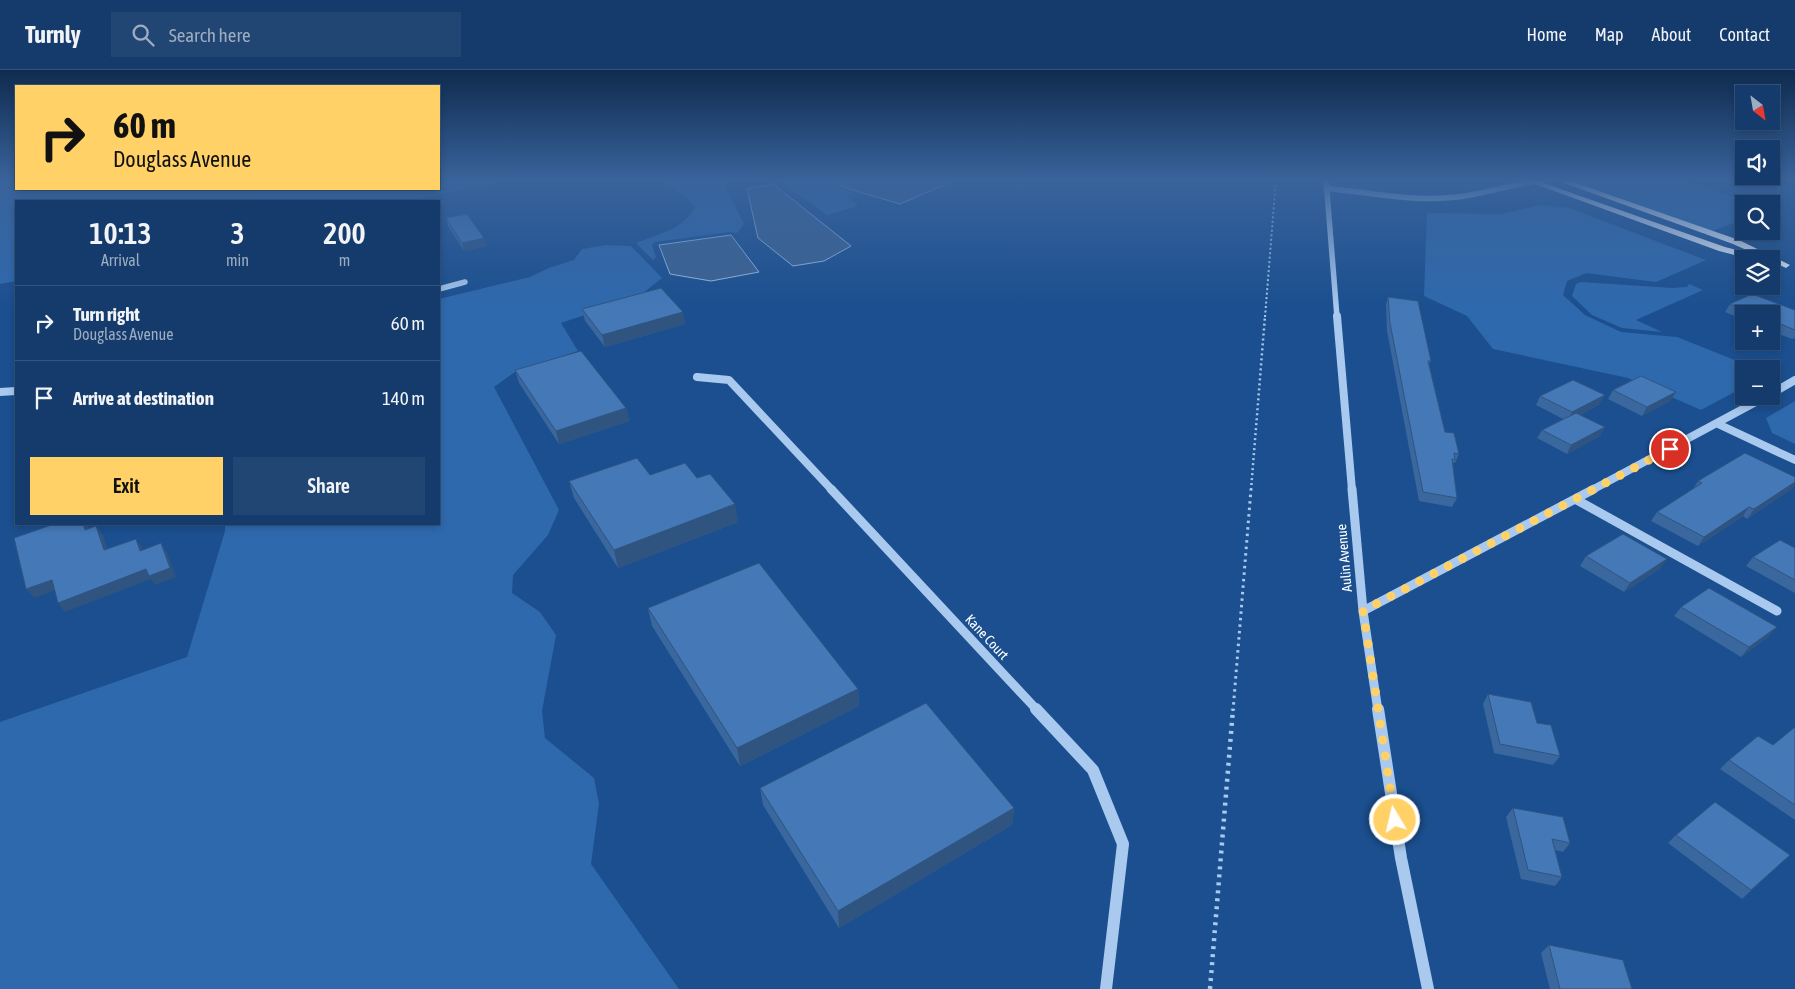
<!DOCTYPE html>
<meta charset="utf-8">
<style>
:root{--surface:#143b6b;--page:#214673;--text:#f1f3f6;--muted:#9dadc1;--line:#33557e;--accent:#ffd166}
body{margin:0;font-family:"Asap Condensed",sans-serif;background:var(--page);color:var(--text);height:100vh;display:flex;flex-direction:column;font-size:19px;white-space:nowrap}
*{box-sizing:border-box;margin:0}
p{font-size:16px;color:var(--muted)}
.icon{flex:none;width:28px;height:28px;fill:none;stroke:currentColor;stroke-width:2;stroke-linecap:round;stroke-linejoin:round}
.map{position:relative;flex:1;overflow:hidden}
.sheet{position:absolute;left:15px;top:130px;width:425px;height:325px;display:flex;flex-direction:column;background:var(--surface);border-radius:0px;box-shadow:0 2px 8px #0003,0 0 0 1px var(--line)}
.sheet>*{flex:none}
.top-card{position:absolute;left:15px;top:15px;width:425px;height:105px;border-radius:0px;box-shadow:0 2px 8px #0003,0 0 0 1px var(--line);background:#ffd166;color:#111;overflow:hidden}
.needle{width:32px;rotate:149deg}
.buttons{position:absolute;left:1735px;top:15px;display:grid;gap:10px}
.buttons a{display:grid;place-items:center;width:45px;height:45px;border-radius:0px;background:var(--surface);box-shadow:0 2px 8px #0003,0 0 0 1px var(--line);font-size:25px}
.pin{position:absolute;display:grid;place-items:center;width:42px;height:42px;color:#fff;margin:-21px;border:2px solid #fff;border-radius:50%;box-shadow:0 1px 5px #0007}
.me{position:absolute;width:55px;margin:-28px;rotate:351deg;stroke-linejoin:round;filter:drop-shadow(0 0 4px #0008)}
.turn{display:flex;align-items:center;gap:18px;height:105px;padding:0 15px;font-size:22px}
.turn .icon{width:65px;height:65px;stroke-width:2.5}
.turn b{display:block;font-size:35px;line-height:42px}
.eta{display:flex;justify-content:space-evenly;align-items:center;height:85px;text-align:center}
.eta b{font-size:30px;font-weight:600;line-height:35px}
.primary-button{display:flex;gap:10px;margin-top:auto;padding:10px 15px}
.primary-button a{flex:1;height:58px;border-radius:0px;background:var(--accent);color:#111;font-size:20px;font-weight:600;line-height:58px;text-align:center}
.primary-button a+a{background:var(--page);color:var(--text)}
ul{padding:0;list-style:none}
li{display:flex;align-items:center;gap:15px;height:75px;padding:0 15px;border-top:1px solid var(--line)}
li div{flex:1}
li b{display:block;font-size:19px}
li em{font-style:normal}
header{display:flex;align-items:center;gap:30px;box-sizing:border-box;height:70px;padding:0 25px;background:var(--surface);border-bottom:1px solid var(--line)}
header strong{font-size:24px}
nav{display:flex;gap:28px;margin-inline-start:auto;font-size:18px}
.search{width:350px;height:45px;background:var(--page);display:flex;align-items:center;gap:12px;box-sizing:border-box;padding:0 18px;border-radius:0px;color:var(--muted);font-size:19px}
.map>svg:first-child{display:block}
.green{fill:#2e69ad}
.water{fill:#3c6290;stroke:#9cc4f0}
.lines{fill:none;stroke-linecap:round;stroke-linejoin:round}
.path-far3{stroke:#a9c9ee;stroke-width:2;stroke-dasharray:2 2.5;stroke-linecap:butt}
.path-far2{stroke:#a9c9ee;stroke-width:2.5;stroke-dasharray:2 3;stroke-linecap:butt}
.path-far1{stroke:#a9c9ee;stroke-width:3;stroke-dasharray:2.5 4;stroke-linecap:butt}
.path{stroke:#a9c9ee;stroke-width:4.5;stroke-dasharray:3 5;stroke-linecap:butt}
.minor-far3{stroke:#a9c9ee;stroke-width:5.5}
.minor-far2{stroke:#a9c9ee;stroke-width:8}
.minor-far1{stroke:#a9c9ee;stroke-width:9}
.minor{stroke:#a9c9ee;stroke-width:12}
.major{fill:#f0f6ff;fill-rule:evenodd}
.wall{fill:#3a679d}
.shaded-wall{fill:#305480}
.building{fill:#4478b7;stroke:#305480}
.route{stroke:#ffd166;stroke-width:9;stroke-dasharray:0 16.2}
.labels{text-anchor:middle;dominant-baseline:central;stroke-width:5;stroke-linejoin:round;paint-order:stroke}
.street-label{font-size:14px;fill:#fff;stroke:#1b4f8f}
</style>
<header>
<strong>Turnly</strong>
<div class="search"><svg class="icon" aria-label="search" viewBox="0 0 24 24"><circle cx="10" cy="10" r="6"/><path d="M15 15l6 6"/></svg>Search here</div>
<nav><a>Home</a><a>Map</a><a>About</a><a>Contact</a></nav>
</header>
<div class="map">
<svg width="1795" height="919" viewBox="0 0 1795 919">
<rect width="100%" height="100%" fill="#1b4f8f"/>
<path class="green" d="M0,109H16V119H439V109H514L407,131H16V211L0,214Z
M656,109H727L726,118L744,154L737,163L730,162L655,172L652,175L656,187L653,190L636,173C661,163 680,161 696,137L684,125Z
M776,109H847L832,116L856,124L848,126L858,136L827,145Z
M1590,109H1678L1756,134H1744V149L1712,161L1577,114Z
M1541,135L1569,138L1706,190L1656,212L1586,203L1567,211L1563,225L1585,245L1621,262L1677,267L1757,299H1744V317L1701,340L1628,308L1493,279L1467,246L1424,226L1427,143L1500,144Z
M606,175L631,176L662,208L638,227L561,253L578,281L515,302L494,317L559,440L548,465L513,505L512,523L540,542L556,565L542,641L545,668L594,708L599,734L591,794L679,919H0V652L187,587L225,461V454H439V229L530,207L549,198L574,190L582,179Z
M1581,212L1673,218L1687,217L1689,214L1703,220L1636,250L1662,262L1622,258L1592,245L1572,226L1576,214Z
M1795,331V374L1772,363L1766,348Z"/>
<path class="water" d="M856,109H958L900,134L839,116Z
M773,114L851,176L824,191L793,196L758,168L747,119Z
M731,165L759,202L711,211L670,204L659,175Z"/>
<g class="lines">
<path class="path-far3" d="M1265,247L1276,109"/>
<path class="path-far2" d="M1251,420L1265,246"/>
<path class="path-far1" d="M1233,641L1251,419"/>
<path class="path" d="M1210,919L1233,639"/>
<path class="minor-far3" d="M1326,109L1337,247
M1326,118C1369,123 1414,132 1457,127C1489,123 1519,112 1551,109
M439,219L465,212"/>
<path class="minor-far2" d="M1337,246L1352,420
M697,307L729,310L832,420
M0,322L16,321
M1771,324L1795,310
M1718,354L1795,390
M1592,420L1767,326"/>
<path class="minor-far1" d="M831,419L1038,641
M1352,419L1363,541L1378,641
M1575,429L1777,541
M1363,541L1594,419"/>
<path class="minor" d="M1036,639L1093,700L1123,774L1106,919
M1378,639L1401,788L1428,919"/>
<path class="major" d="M1521,109H1532L1725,177L1760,186L1733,174L1553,109H1564L1739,170L1790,195L1786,198L1771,191V189H1750L1719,181Z"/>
</g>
<path class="wall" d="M446,148L484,168L486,176L464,181L448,156Z
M1388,227L1431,291L1429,294L1445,362L1459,384L1455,393L1454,392L1452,395L1457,428L1452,437L1419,431L1387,261L1386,235Z
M1730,234L1795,240V268L1792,269L1771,261V244H1744V250L1725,242Z
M582,239L685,254L605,277L585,251Z
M515,300L626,338L629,351L559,374L519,313Z
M1613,320L1676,322L1670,331L1642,346L1608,329Z
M1540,326L1600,334L1580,345L1605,357L1600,366L1567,384L1537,368L1542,360L1563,349L1536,335Z
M650,405L697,408L738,452L618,498L574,428L569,411Z
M1698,411L1793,418L1747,449L1743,446L1698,476L1651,451L1657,442L1693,419Z
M1795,478V523L1746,496L1753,487Z
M1586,486L1661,498L1624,522L1580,496Z
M1681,537L1769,566L1741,587L1674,546Z
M648,538L858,619L859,636L740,696L652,556Z
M1488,624L1537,653L1560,686L1553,695L1494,683L1483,634Z
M1795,657V750L1720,699L1729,690L1773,675Z
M760,718L1014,738L1012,755L839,858L763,735Z
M1513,738L1570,773L1563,782L1555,780L1562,807L1555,816L1521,809L1506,747Z
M1676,765L1790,785L1742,829L1668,773Z
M1549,875L1632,919H1550L1541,883Z"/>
<path class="shaded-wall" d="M484,168L486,176L464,181L462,173Z
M683,242L685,254L605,277L602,265Z
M1676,322L1670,331L1642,346L1647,337Z
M1605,325L1600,334L1568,351L1572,342Z
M626,338L629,351L559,374L556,361Z
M1605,357L1600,366L1567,384L1571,375Z
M1795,412V415L1793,418L1747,449L1754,439Z
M735,434L738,452L618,498L614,480Z
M1749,437L1743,446L1698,476L1704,467Z
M83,454H87L92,469L85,460Z
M96,456L103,465L111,490L104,480Z
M136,469L142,478L147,490L140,481Z
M161,473L167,483L176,507L155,515L151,509L65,542L58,533L146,499Z
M1667,489L1661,498L1624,522L1630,513Z
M52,510L59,519L34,528L26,519Z
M1777,557L1769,566L1741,587L1749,577Z
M858,619L859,636L740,696L737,678Z
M1014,738L1012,755L839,858L838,841Z"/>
<path class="building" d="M467,144L484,168L462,173L446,148Z
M661,218L683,242L602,265L582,239Z
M1752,224L1795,240V260L1771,250V244H1754L1730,234Z
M1388,227L1418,231L1431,291H1428L1445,362L1454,363L1459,384L1454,383L1455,390L1452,389L1457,428L1423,422L1390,253Z
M581,281L626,338L556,361L515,300Z
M1641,306L1676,322L1647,337L1613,320Z
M1573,310L1605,325L1572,342L1540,326Z
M1576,343L1605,357L1571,375L1542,360Z
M1745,383L1795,407V412L1754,439L1749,437L1704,467L1657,442L1702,413L1698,411Z
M637,388L650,405L685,393L697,408L710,404L735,434L614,480L569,411Z
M54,454H83L85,460L96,456L104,480L136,469L140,481L161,473L170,498L149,506L146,499L58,533L52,510L26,519L14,468Z
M1623,464L1667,489L1630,513L1586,486Z
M1780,470L1795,478V510L1753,487Z
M759,493L858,619L737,678L648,538Z
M1709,518L1777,557L1749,577L1681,537Z
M1488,624L1531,632L1537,653L1551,655L1560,686L1500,674Z
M926,633L1014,738L838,841L760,718Z
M1795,657V735L1729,690L1758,666L1773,675Z
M1715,732L1790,785L1751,820L1676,765Z
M1513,738L1563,747L1570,773L1552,769L1562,807L1528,800Z
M1549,875L1623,890L1632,919H1560Z"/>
<linearGradient id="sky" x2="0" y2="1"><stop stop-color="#0f2b4f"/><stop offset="0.46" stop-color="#39639b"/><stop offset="1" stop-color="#39639b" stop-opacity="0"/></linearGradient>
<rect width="1795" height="238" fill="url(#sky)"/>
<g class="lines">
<path class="route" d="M1395,750L1363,541L1670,379"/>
</g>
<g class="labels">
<g class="street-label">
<text transform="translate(1344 488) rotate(-95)">Aulin Avenue</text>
<text transform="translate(987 567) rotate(47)">Kane Court</text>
</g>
</g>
</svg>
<div class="buttons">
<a><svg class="needle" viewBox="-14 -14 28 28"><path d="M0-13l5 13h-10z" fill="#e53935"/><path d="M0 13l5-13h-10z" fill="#9dadc1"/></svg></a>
<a><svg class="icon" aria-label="sound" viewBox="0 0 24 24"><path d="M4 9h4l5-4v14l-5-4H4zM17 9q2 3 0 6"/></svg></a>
<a><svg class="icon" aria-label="search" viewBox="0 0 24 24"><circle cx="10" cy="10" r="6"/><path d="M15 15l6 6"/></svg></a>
<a><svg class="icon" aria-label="layers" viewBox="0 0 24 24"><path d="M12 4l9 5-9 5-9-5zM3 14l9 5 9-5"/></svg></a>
<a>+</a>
<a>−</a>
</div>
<div class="pin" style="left:1670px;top:379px;background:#d93025"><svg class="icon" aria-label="arrive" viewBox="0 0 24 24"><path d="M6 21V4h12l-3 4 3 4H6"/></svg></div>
<svg class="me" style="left:1395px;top:750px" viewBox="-20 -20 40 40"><circle r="17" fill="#ffd166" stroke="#fff" stroke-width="3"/><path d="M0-11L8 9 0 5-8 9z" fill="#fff"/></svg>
<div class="top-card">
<div class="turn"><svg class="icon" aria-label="right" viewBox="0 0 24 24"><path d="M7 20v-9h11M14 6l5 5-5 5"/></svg><div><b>60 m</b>Douglass Avenue</div></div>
</div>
<section class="sheet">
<div class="eta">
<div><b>10:13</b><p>Arrival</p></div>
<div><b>3</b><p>min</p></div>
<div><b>200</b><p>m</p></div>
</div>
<ul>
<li><svg class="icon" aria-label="right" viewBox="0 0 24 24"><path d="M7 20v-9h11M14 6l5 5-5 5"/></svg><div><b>Turn right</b><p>Douglass Avenue</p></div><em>60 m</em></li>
<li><svg class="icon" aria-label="arrive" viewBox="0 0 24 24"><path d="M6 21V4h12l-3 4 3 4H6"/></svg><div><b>Arrive at destination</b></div><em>140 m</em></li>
</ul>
<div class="primary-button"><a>Exit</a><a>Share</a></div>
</section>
</div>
